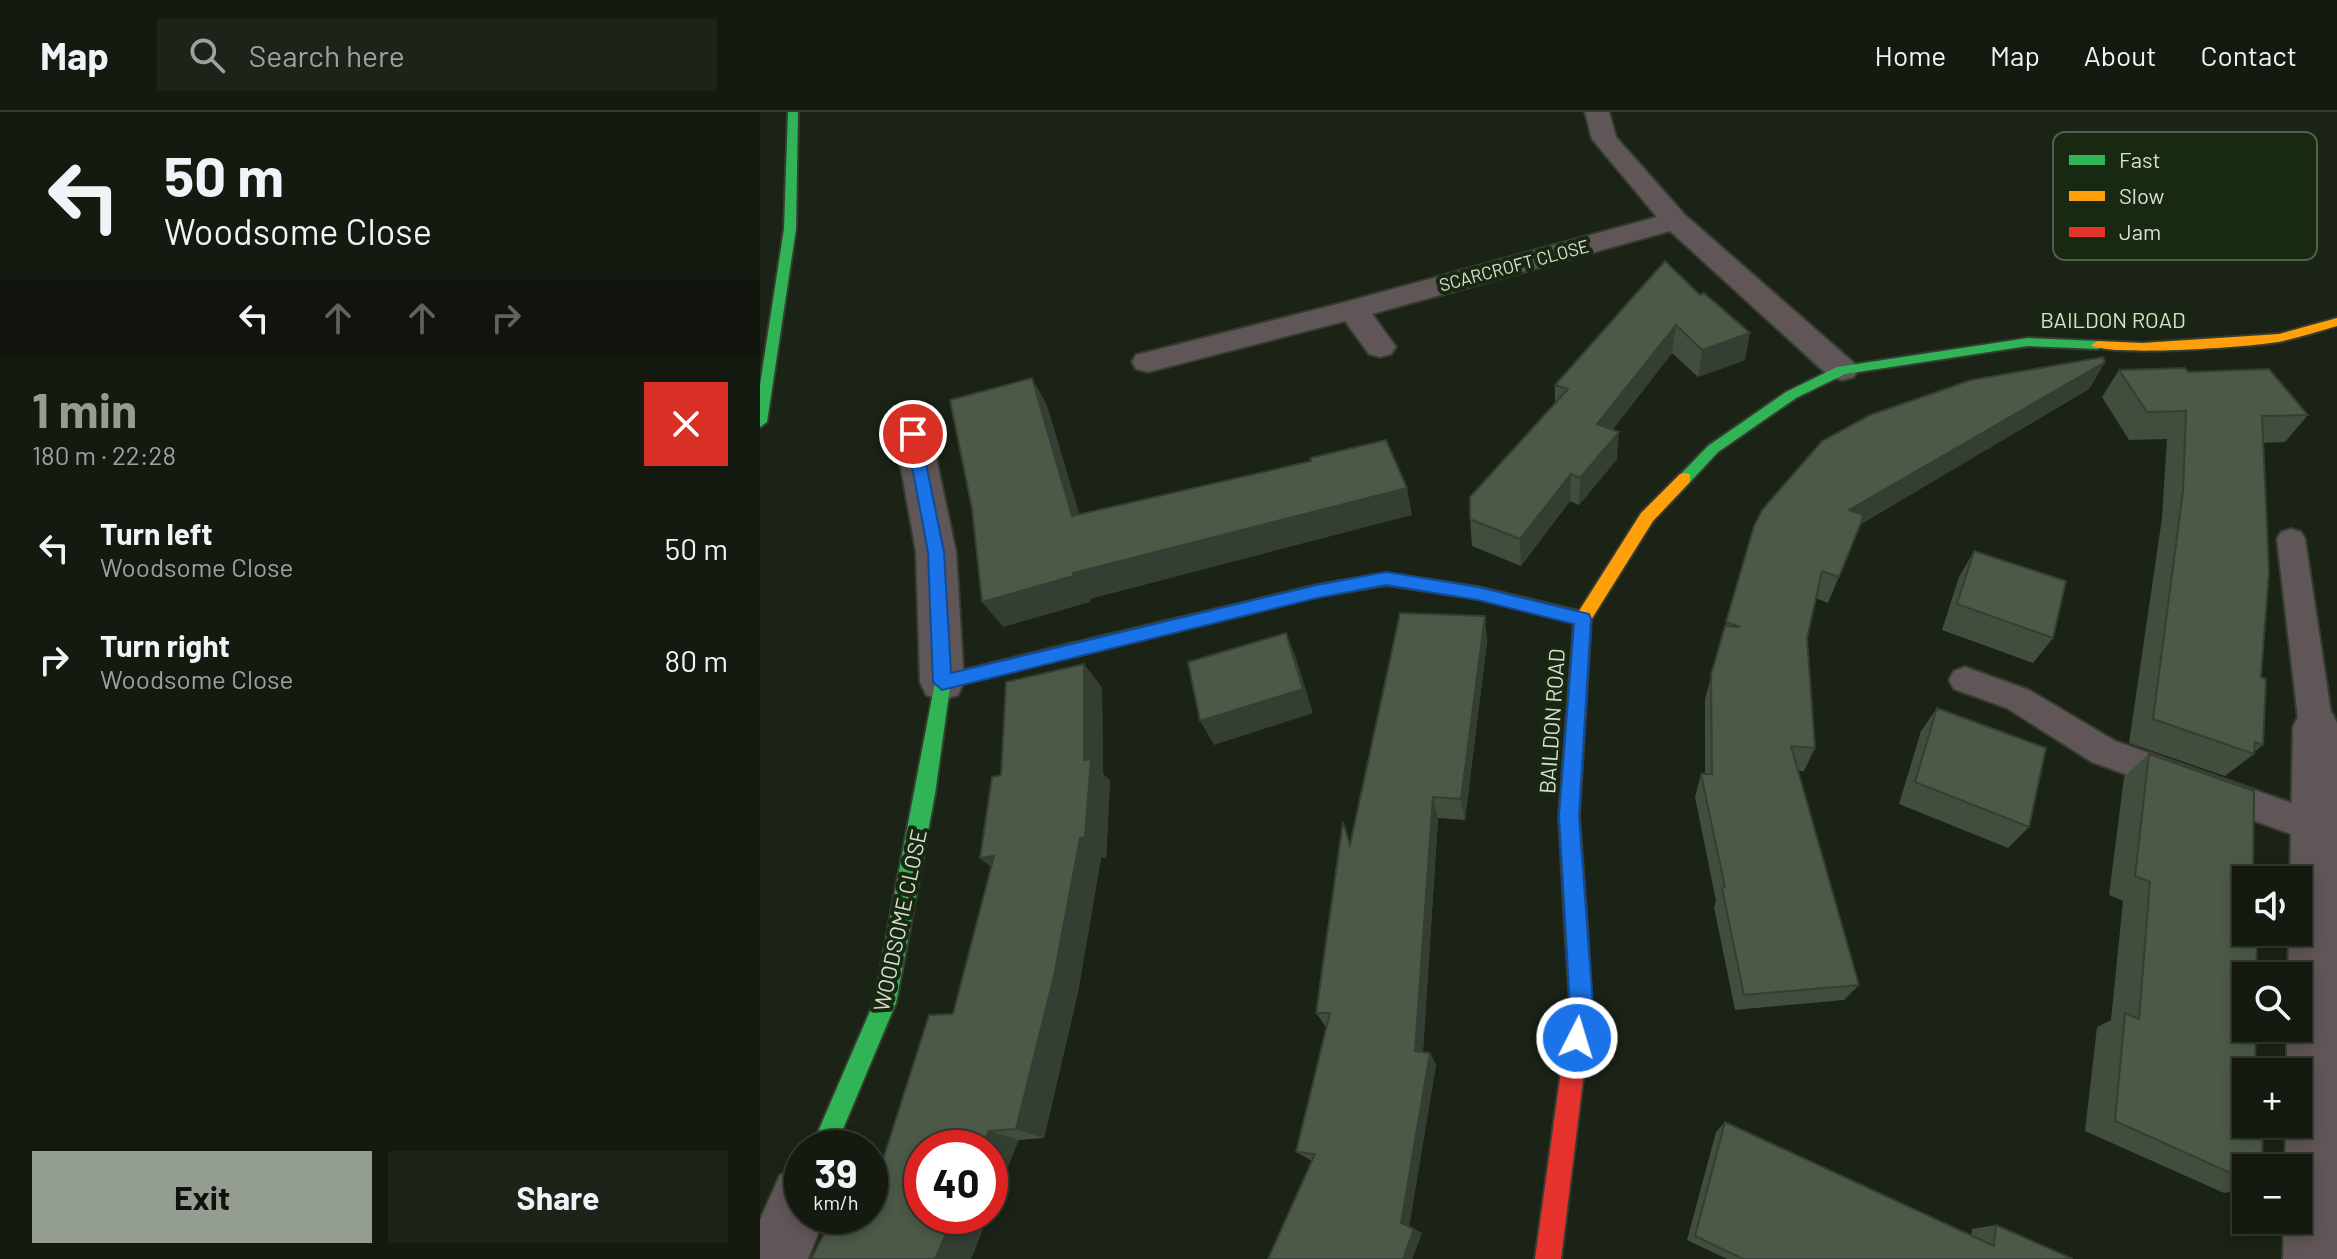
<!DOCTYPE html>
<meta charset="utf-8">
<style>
:root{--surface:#141a10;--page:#1d2319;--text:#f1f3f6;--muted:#9da19f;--line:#333830;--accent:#949e90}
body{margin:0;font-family:Barlow,sans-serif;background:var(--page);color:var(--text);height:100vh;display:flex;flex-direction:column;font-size:30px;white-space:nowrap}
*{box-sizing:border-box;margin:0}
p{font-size:26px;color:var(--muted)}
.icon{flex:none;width:44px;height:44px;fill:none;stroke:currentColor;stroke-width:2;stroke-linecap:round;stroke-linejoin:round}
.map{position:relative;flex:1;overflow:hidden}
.details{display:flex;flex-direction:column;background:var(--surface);width:760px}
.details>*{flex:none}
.guide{background:#141a10;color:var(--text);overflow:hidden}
.tools{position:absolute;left:1472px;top:754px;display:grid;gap:16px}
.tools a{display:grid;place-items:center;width:80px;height:80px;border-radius:0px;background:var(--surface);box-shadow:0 4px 12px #0003,0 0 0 2px var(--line);font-size:40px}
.speed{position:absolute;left:24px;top:1018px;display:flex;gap:16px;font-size:40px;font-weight:700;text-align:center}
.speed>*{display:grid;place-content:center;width:104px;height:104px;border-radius:50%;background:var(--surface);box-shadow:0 4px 12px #0003,0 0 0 2px var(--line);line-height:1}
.speed small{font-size:20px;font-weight:400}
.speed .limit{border:12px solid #d22;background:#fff;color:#111}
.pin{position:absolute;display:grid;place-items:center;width:68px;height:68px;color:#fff;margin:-34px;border:4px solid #fff;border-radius:50%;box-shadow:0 2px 8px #0007}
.me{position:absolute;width:88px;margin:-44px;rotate:5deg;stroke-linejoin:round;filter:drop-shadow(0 0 6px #0008)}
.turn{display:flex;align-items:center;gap:28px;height:168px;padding:0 32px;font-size:36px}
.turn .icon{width:104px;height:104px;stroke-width:2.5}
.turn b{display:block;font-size:56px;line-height:68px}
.lanes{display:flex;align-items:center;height:76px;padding:0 32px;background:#0003;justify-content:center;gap:40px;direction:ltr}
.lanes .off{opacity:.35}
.round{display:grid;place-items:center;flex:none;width:84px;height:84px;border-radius:0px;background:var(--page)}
.summary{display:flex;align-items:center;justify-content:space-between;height:136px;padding:0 32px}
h1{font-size:48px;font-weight:700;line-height:60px;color:var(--accent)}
.button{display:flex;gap:16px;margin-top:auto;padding:16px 32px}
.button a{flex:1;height:92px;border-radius:0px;background:var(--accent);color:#111;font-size:32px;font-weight:700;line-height:92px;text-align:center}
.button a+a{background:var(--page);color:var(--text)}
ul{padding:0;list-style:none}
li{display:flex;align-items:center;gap:24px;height:112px;padding:0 32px}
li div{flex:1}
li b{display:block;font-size:30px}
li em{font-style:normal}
header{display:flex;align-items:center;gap:48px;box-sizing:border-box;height:112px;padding:0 40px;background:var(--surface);border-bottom:2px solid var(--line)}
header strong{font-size:38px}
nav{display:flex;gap:44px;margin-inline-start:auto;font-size:28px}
.search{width:560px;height:72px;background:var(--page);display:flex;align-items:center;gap:20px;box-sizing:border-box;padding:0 28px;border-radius:0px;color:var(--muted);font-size:30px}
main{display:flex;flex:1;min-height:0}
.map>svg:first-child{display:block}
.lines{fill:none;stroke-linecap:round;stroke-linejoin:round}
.lane-casing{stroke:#353d31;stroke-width:4}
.street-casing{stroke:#353d31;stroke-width:4}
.fast-casing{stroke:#353d31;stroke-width:4}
.slow-casing{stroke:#353d31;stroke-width:4}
.jam-casing{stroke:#353d31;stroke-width:4}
.lane{fill:#605557;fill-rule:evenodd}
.street{fill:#605557;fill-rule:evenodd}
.fast{fill:#30b455;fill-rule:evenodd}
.slow{fill:#ff9f0a;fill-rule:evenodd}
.jam{fill:#e5322d;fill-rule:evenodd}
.wall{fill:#414d3d}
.shaded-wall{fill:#353e32}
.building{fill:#4c5947;stroke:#353e32;stroke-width:2}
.route{fill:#1a73e8;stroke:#114b97;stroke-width:2}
.labels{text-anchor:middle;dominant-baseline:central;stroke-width:8;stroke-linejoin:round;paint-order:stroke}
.far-street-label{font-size:18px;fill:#d6e1d2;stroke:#182811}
.street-label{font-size:22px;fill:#d6e1d2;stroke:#182811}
.key{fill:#182811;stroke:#51604b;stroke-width:2}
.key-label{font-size:22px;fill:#d6e1d2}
</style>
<header>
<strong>Map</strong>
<div class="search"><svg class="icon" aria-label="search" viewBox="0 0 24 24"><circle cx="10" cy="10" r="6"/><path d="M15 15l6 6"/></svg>Search here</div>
<nav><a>Home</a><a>Map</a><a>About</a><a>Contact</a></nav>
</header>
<main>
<section class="details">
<div class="guide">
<div class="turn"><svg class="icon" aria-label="left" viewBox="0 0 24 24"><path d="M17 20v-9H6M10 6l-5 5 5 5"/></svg><div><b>50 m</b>Woodsome Close</div></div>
<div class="lanes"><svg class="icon" aria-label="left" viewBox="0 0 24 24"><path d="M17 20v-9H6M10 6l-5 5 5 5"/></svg><svg class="icon off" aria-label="ahead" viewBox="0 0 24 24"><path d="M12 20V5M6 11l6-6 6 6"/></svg><svg class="icon off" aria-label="ahead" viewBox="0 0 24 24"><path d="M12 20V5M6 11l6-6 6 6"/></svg><svg class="icon off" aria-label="right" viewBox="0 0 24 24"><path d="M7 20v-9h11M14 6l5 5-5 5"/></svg></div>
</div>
<div class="summary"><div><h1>1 min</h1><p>180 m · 22:28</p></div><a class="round" style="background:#d93025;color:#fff"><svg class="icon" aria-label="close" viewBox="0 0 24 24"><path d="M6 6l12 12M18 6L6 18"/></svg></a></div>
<ul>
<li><svg class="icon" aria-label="left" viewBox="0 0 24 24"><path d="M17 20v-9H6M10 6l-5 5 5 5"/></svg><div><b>Turn left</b><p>Woodsome Close</p></div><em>50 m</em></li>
<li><svg class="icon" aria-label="right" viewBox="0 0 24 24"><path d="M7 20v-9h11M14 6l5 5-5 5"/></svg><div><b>Turn right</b><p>Woodsome Close</p></div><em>80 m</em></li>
</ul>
<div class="button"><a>Exit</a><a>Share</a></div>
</section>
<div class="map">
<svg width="1577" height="1147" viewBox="0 0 1577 1147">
<rect width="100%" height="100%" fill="#1a2316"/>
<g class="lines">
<defs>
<path id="lane" d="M1531,417L1541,420L1545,427L1573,615L1568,625L1556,629L1544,625L1539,615L1517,427L1521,420Z
M1205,555L1269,578L1355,629L1569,704L1574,715L1569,726L1556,731L1332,650L1247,596L1194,577L1189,568L1194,559Z"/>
<path id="street" d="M825,0H849L856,25L925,103L1094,251L1098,258L1094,265L1082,268L1070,265L910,119L612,202L636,235L631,242L620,245L609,242L585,209L388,260L376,257L372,250L376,243L582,191L897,105L832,27Z
M153,310L165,314L171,322L196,440L204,570L198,583L182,588L166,583L160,570L156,440L135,322L141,314Z
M1556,596L1572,601L1577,611V1147H1523L1524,1108H1538V1056H1525L1526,1012H1538V960H1527V916H1538V864H1528L1529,820H1538V768H1530L1533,615L1540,601Z
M42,1054V1104H65L48,1147H0V1108L20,1063Z"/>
<path id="fast" d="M28,0H38L36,117L7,310L0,315V273L24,117Z
M1268,226L1338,229L1345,233L1338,237L1268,234L1085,262L1036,286L958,340L930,370L925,371L917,366L948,334L1026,280L1077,255Z
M313,531L319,533L322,538L319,543L190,575L175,682L136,891L75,1036H51L114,890L176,565Z"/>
<path id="slow" d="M1577,206V214C1559,219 1541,225 1523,229C1497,235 1347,245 1331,233L1338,229L1382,231L1519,222Z
M925,361L930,362V370L893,409L831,508L819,704L826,798L822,805L815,808L808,805L804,798L799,704L814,511L718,487L626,473L557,485L313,545L307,543L304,538L307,533L313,531L557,473L626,461L718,475L819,499L881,401L920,362Z"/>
<path id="jam" d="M815,788L822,791L826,798L832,894L801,1147H775L810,894L804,798L808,791Z"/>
</defs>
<use href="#lane" class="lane-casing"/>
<use href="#street" class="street-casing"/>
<use href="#fast" class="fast-casing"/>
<use href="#slow" class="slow-casing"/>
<use href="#jam" class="jam-casing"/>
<use href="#lane" class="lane"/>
<use href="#street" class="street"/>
<use href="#fast" class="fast"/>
<use href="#slow" class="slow"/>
<use href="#jam" class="jam"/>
</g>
<path class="wall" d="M940,183L985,248L938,265L912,241L853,317L857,347L819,393L810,389L761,454L712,434L710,407L795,291V273Z
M1345,250L1329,277L1101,412L1068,491L1056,486L1047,526L1055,636L1044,659H1038L1099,873L1084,888L975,898L954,795L956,789L935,685L941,662H945V587L994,414Z
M1359,258L1428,260L1548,303L1525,330L1503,331L1501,565L1503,633L1494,640V642L1465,664L1369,631L1402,406L1407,327L1369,328L1342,285Z
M1214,439L1293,526L1273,551L1182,518L1199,465Z
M725,504L727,530L705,708L678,706L663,940L670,941L676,953L649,1115L662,1121L652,1147H508L552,1049L536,1040L566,915L556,901Z
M324,552L342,576L343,662L350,669L346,746H341L318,880L284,1026L259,1028L162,1104H228L211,1147H51L119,1060L193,902L231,755L220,746L241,663Z
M1177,596L1269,715L1248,736L1139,692L1161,619Z
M1389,642L1486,1056V1077L1464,1081L1325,1019L1337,915L1351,908L1363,789L1349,783L1364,665Z
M965,1010L1211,1124L1212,1117L1236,1113L1313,1147H967L927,1128L956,1020Z"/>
<path class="shaded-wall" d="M916,213L912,241L836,339L837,312Z
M990,221L985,248L938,265L942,238Z
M1345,250L1329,277L1101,412L1068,491L1101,412L1089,398Z
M272,266L287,293L328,431L312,404Z
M859,320L857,347L819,393L820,366Z
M811,362L810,389L761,454L760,427Z
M647,376L652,403L330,487V490L243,515L222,490L313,461Z
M725,504L727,530L705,708L701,687Z
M526,521L536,546L553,601L454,633L440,609Z
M324,552L342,576L343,662L350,669L346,746H341L318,880L284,1026L256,1017L324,648Z
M673,685L678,706L662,952L655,939Z
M234,744L245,766L220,746Z
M670,941L676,953L649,1115L641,1111Z
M229,1019L259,1028L230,1099V1036H222Z
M194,1104H228L211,1147H175Z
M654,1117L662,1121L652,1147H643Z"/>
<path class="building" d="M905,149L940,183L944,181L990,221L942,238L916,213L837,312L859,320L820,366L811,362L760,427L710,407V385L808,277L795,273Z
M1343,245L1345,250L1089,398L1104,403L1079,465L1062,459L1047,526L1055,636L1031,634L1099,873L984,883L962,776L965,775L941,662H952L951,563L965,514L980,515L966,510L994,414L1002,398L1062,329L1110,303L1211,268Z
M1425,256L1428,260L1509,257L1548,303L1502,304L1509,459L1501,565L1506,567L1503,633L1495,630L1494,642L1393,607L1423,379L1426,299L1387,300L1359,258Z
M272,266L312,404L551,349L550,346L626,328L647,376L313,461V464L222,490L212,397L190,288Z
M1214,439L1306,469L1293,526L1197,492Z
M640,501L725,504L701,687L673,685L655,939L670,941L641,1111L654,1117L643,1147H508L555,1042L536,1040L570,901H556L583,710L590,733Z
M526,521L543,577L440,609L428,550Z
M324,552V648L331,647L325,725L320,726L294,864L256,1017L229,1019L222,1036H162V1104H194L175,1147H51L73,1104H110V1059L119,1060L169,903L193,902L234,744L220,746L232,665L241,663L246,570Z
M1177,596L1286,636L1269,715L1155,670Z
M1389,642L1494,679L1493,768H1486V820H1492V827L1497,829L1496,864H1486V916H1496L1495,955L1503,958V960H1486V1012H1503L1502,1056H1486V1068L1355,1009L1365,901L1379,907L1390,770L1375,764Z
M965,1010L1234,1134L1236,1113L1313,1147H983L935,1124Z"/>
<path class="route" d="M153,317L160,322L184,440L191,561L557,473L626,460L718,475L829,502L831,507L819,704L833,894L825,934L817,937L809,934L805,926L810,894L799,704L814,512L718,488L626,473L557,486L182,578L173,570L168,440L146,322Z"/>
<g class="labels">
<g class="far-street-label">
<text transform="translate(754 153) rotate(-15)">SCARCROFT CLOSE</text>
</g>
<g class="street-label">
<text x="1353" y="207">BAILDON ROAD</text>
<text transform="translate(791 609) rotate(-86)">BAILDON ROAD</text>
<text transform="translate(139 808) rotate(-78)">WOODSOME CLOSE</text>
</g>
</g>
<rect x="1293" y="20" width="264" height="128" rx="12" class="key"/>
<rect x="1309" y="43" width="36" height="10" fill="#30b455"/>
<rect x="1309" y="79" width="36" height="10" fill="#ff9f0a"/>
<rect x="1309" y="115" width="36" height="10" fill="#e5322d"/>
<g class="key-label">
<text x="1359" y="56">Fast</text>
<text x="1359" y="92">Slow</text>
<text x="1359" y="128">Jam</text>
</g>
</svg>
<div class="tools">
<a><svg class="icon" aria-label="sound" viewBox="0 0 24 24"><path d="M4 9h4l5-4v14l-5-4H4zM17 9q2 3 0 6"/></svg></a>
<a><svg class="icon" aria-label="search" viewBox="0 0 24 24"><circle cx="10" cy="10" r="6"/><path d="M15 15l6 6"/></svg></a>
<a>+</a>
<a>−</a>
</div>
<div class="speed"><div>39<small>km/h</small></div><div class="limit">40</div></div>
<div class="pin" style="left:153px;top:322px;background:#d93025"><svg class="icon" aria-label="arrive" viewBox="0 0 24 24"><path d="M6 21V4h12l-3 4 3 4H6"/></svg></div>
<svg class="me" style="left:817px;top:926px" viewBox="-20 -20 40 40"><circle r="17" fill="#1a73e8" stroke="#fff" stroke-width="3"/><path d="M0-11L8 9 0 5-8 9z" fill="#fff"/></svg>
</div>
</main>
